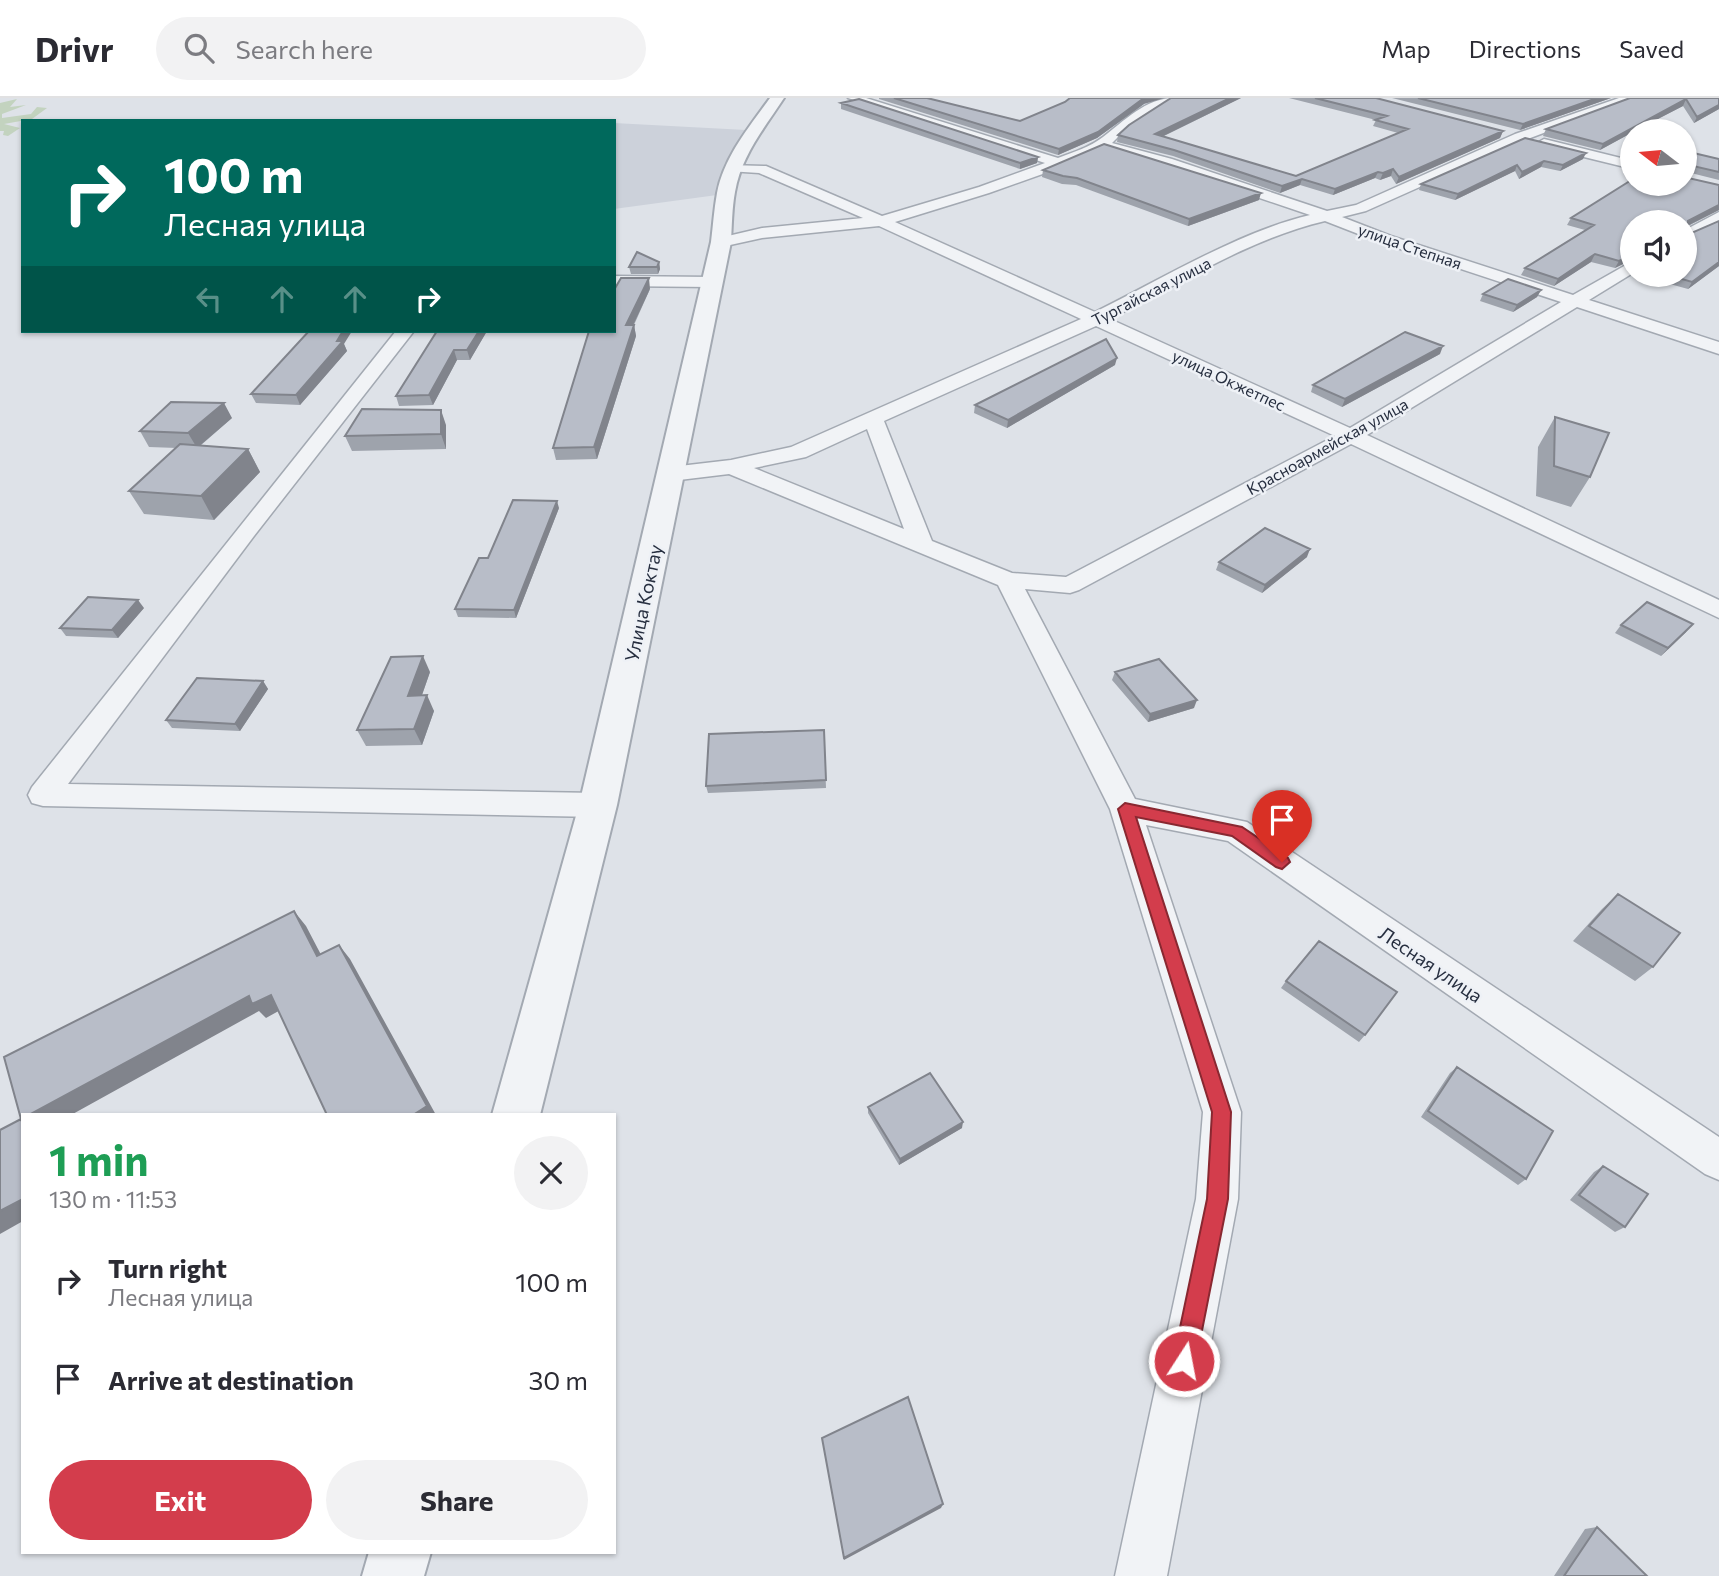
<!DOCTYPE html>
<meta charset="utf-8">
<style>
:root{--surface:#fff;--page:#f2f2f3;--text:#2b2b33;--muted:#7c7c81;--line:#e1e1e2;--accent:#d33d4c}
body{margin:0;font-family:Commissioner,sans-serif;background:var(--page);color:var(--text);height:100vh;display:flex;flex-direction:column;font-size:26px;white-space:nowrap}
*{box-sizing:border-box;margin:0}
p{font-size:23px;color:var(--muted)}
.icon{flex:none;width:38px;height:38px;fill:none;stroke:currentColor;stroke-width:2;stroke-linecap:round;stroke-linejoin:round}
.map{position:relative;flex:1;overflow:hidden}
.drawer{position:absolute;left:21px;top:1015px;width:595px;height:441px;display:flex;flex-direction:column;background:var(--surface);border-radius:0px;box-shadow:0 2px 5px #0004}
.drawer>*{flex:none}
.top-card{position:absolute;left:21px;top:21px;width:595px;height:214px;border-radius:0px;box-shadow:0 2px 5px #0004;background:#00695c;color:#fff;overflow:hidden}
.needle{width:46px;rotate:286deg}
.buttons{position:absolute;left:1620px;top:21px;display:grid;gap:14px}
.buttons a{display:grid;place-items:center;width:77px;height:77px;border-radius:50%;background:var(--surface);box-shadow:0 2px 5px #0004;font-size:35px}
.pin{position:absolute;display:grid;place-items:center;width:60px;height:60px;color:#fff;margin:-72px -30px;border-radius:50% 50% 50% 0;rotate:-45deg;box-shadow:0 0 7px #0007}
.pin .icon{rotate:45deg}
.me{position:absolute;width:77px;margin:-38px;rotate:11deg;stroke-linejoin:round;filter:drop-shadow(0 0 5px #0008)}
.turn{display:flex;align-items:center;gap:24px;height:147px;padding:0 28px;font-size:32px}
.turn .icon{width:91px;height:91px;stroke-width:2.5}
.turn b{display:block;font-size:49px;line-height:60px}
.lanes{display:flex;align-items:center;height:66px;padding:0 28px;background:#0003;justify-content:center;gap:35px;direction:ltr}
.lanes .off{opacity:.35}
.round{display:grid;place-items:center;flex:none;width:74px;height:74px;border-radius:37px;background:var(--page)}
.headline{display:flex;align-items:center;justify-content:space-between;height:119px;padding:0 28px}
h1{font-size:42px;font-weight:700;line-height:52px;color:#1e9e55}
.cta{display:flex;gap:14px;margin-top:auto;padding:14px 28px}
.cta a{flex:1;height:80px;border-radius:42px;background:var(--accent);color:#fff;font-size:28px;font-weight:700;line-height:80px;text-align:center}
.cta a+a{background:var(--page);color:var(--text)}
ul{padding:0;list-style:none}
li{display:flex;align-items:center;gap:21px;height:98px;padding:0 28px}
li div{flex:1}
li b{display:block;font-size:26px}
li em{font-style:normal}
header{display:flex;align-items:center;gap:42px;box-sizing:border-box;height:98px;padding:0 35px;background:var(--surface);border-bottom:2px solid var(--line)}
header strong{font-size:33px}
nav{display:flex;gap:38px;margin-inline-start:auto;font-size:24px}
.search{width:490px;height:63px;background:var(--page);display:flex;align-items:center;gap:18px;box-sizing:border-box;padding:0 24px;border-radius:38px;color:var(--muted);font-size:26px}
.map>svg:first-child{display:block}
.built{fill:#ccd1da}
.green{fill:#c3d3bf}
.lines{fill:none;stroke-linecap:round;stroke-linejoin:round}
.minor-casing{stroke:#a3a9b2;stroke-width:3}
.tertiary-casing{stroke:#a3a9b2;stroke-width:4}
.minor{fill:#f1f3f6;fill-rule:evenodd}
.tertiary{fill:#f1f3f6;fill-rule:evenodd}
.wall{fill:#9ea3ac}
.shaded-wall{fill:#81848c}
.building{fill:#b8bdc8;stroke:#81848c;stroke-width:2}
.route{fill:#d33d4c;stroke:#892831;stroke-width:2}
.labels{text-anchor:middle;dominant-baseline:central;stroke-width:5;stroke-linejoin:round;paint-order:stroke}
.far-street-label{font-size:16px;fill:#272f40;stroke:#eef1f6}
.street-label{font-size:19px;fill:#272f40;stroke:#eef1f6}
</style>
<header>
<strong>Drivr</strong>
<div class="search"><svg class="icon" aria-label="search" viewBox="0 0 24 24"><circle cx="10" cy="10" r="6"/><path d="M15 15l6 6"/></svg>Search here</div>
<nav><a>Map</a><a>Directions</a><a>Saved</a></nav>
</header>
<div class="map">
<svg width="1719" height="1478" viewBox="0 0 1719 1478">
<rect width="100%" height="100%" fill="#dee2e8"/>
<path class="built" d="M614,25L746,32L724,70L717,97L614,111Z"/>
<path class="green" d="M17,1L10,9L26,7L2,16V20L31,16L37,9L47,10L32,21L4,26L20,30L8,38L3,37L4,33H0V5Z"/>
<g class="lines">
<defs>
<path id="minor" d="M848,0H866L1058,60C1074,54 1090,49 1103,39C1124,23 1146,0 1174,0L1126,31L1112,45L1172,61L1327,113L1356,107L1515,36L1619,0H1636L1525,42L1366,113L1342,119L1391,138L1573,197L1633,163V175L1589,202L1719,244V256L1577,209L1367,337L1719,502V520L1351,346L1079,492L1070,495L1025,491L1135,701L1247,724L1719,1039V1082L1705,1076L1228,743L1146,727L1241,1014L1238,1101L1167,1478H1115L1196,1101L1203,1014L1110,711L998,487L729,376L671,383L663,381L660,376L663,371L671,369L731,362L791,349L1081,221L879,128L762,140L721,149L715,147L713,144L715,141L762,130L863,120L759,75L728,73V67L766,68L882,118L979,89L1045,65ZM1103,50L1162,67L1310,117C1238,134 1162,181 1095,214L895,124L989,95L1065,68ZM1325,123L1379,144L1561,204L1350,330L1110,221C1179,186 1249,141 1325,123ZM1096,228L1335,338L1066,479L1012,475L932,443L884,323ZM867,331L904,431L754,370L806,359Z
M1544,41L1633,63V71L1539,48L1537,45Z
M1719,114V125L1685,143V132Z
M614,178L711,179L719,184L711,189L614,188Z
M396,233H414L254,438L68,686L598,695L609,699L613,707L609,715L598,719L43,708L32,705L28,697L32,689Z"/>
<path id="tertiary" d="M770,0H784C765,29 741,58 735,94C732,110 732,127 731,144L617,707L540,1017H492L579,707L711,144C713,128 714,111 717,95C724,59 749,29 770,0Z
M369,1454H431L424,1478H362Z"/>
</defs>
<use href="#minor" class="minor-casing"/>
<use href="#tertiary" class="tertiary-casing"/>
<use href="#minor" class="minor"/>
<use href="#tertiary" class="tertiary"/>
</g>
<path class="wall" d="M879,0H927L1020,23L1144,6L1097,40L1058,57L879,1Z
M1171,0H1241L1162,39L1296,78L1398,35L1373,28L1376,22L1289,0H1376L1503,33L1500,40L1396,86L1391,78L1380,82L1375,80L1333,97L1300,87L1280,95L1173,58L1117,44L1118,37Z
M1392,0H1611L1520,32Z
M1630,0H1719V11L1694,25L1683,8L1633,33V34L1600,52L1543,38L1546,31Z
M841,5L1038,59L1037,65L1020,71L841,11Z
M1525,40L1583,61L1560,73L1541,69L1519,81L1515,73L1455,102L1419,92L1421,86Z
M1685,53L1719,61V82L1687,74L1688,80L1719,87V112L1688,128L1687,137L1719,123V168L1688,191L1637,177H1685L1633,124V161L1615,170L1591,164L1554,188L1521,177L1525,170L1585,132L1567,127L1571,120Z
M1043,72L1259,102L1188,128L1076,87L1062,86L1042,79Z
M659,164L660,171L658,176H631L629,169Z
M650,191L634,227L636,238L597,361L556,362L553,350Z
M1541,192L1537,199L1513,214L1480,203L1483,196Z
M437,233H487L470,262H457L433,307L399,308L396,298Z
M344,246L347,253L300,307L256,305L251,296Z
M1440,256L1342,309L1311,294L1313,287Z
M1115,267L1007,330L974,315L975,307Z
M1555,319L1590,379L1571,409L1536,398L1538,349Z
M232,320L200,348L248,351L260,374L214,422L144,416L129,393L177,350L149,349L140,333Z
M446,327V351L352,353L345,338Z
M559,410L516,520L458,519L455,511L488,460Z
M1307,459L1262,495L1216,472L1219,464Z
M144,510L118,540L66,538L60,530Z
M1621,527L1686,534L1661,558L1615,535Z
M430,574L422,597L434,613L422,647L366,648L357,632Z
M1115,574L1194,610L1148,624L1112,582Z
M263,583L268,591L240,633L172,630L166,622Z
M824,632L826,690L708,695L706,688Z
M1618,796L1653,869L1635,883L1573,843L1602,811Z
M1286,883L1365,937L1359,944L1281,890Z
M1457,969L1526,1081L1518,1087L1421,1019L1450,975Z
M868,1009L962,1030L899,1067L868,1015Z
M1603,1068L1625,1129L1615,1134L1570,1102L1594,1074Z
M1597,1429L1647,1478H1554L1585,1431Z"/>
<path class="shaded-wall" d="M1144,0H1164L1144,6L1097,40L1058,57L1059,51Z
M1230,0H1241L1153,43L1155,36Z
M1597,0H1611L1520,32L1523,26Z
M1686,1L1683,8L1635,33H1633V34L1600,52L1603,46Z
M1719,7V11L1694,25L1697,19Z
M1503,33L1500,40L1396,86L1399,79Z
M1586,55L1583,61L1560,73L1563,67Z
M1038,59L1037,65L1020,71V65Z
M1544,63L1541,69L1519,81L1522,74Z
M1517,67L1515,73L1455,102L1458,96Z
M1393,71L1391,78L1380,82L1383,75Z
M1378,74L1375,80L1333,97L1335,91Z
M1302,81L1300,87L1280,95L1282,88Z
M1261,95L1259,102L1188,128L1189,121Z
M1719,107V112L1685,129L1688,123Z
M1595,156L1591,164L1554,188L1558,181Z
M1633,156V161L1615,170L1619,163Z
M659,164L660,171L658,176L657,169Z
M1719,164V168L1688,191L1692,184Z
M649,180L650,191L628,238L626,227Z
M1541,192L1537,199L1513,214L1517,207Z
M634,227L636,238L597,361L594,349Z
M343,233H352L344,246L347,253L300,307L296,297L337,243Z
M479,233H487L470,262L467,252Z
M1443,248L1440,256L1342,309L1345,301Z
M454,252L457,262L433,307L429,297Z
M1117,260L1115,267L1007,330L1008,322Z
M224,305L232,320L197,350L188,335Z
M441,312L446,327V351L441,336Z
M248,351L260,374L214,422L201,398Z
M557,403L559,410L516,520L514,512Z
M1310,451L1307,459L1262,495L1265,487Z
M138,502L144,510L118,540L112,532Z
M1693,526L1686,534L1661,558L1668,550Z
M423,558L430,574L416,614L408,598Z
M263,583L268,591L240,633L235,626Z
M427,597L434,613L422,647L414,631Z
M1197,602L1194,610L1148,624L1150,616Z
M294,813L306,828L329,872L317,858Z
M339,847L350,861L436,1017H413Z
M271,897L284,910L266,920L259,913L71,1017H29L249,898Z
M963,1024L962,1030L899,1067L900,1061Z
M23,1101V1123L0,1136V1113Z
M943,1406L941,1410L844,1462V1460Z"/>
<path class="building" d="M894,0H927L1020,23L1065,4L1070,0H1144L1098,34L1059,51Z
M1171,0H1230L1155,36L1296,78L1408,31L1375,22L1387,18L1315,0H1376L1503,33L1399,79L1393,71L1383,75L1378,74L1335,91L1302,81L1282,88L1174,52L1118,37L1129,27Z
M1418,0H1597L1523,26Z
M1630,0H1719V7L1697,19L1686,1L1603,46L1546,31Z
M859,1L1038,59L1020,65L841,5Z
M1525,40L1586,55L1563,67L1544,63L1522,74L1517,67L1458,96L1421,86Z
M1104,46L1261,95L1189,121L1077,80L1063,78L1043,72Z
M1685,53L1719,61V74L1689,67L1686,69L1688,80L1719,87V107L1688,123L1687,137L1719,123V164L1692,184L1668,177H1685V124H1633V156L1619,163L1595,156L1558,181L1525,170L1594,127L1571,120L1633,81V86H1685Z
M637,154L659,164L657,169H629Z
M621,180H649L626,227H634L594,349L553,350L589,233H614V192Z
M1508,181L1541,192L1517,207L1483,196Z
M309,233H343L337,243H343L296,297L251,296Z
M437,233H479L467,252H454L429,297L396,298Z
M1405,234L1443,248L1345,301L1313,287Z
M1106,241L1117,260L1008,322L975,307Z
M171,304L224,305L188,335L140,333Z
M362,311L441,312V336L345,338Z
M1555,319L1609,335L1590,379L1554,368Z
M180,346L248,351L201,398L129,393Z
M513,402L557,403L514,512L455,511L479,460H488Z
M1265,430L1310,451L1265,487L1219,464Z
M88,499L138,502L112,532L60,530Z
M1647,504L1693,526L1668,550L1621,527Z
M423,558L408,598L427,597L414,631L357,632L391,559Z
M1159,561L1197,602L1150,616L1115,574Z
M197,580L263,583L235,626L166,622Z
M824,632L826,682L706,688L709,636Z
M1618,796L1680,835L1653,869L1589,828Z
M294,813L317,858L339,847L427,1008L413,1017H327L271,897L252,906L249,898L29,1017H23V1020L21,1021L4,959Z
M1319,843L1397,894L1365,937L1286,883Z
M1457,969L1553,1033L1526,1081L1428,1013Z
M930,975L963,1024L900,1061L868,1009Z
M21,1021L23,1027V1101L0,1113V1032Z
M1603,1068L1648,1096L1625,1129L1579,1097Z
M908,1299L943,1406L844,1460L822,1340Z
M1597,1429L1647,1478H1564Z"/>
<path class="route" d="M1125,705L1242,729L1288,760L1290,764L1282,771L1276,769L1232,738L1136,719L1231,1014L1228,1101L1196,1263L1193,1271L1184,1274L1176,1271L1173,1263L1207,1101L1212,1014L1118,711Z"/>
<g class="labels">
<g class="far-street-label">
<text transform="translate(1410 148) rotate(19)">улица Степная</text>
<text transform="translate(1151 193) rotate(-27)">Тургайская улица</text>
<text transform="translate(1229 282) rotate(25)">улица Окжетпес</text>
<text transform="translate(1327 348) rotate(-29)">Красноармейская улица</text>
</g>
<g class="street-label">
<text transform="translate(643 505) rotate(-78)">Улица Коктау</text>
<text transform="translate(1431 866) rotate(34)">Лесная улица</text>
</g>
</g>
</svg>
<div class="buttons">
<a><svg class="needle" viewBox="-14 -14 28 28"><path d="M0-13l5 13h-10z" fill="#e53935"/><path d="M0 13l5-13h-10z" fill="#7c7c81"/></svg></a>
<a><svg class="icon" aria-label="sound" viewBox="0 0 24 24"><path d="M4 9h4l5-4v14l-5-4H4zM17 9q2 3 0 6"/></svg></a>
</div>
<div class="pin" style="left:1282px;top:764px;background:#d93025"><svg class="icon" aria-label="arrive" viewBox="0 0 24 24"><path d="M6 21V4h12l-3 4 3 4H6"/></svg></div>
<svg class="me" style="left:1184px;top:1263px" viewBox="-20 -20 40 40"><circle r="17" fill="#d33d4c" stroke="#fff" stroke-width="3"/><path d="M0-11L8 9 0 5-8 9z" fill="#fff"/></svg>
<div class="top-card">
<div class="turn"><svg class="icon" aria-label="right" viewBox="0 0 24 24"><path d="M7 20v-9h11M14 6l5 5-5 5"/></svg><div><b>100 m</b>Лесная улица</div></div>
<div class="lanes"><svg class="icon off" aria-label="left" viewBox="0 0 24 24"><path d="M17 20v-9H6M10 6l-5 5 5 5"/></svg><svg class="icon off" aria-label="ahead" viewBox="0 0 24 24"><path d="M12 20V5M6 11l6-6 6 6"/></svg><svg class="icon off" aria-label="ahead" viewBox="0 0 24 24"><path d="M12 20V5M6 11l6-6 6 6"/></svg><svg class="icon" aria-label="right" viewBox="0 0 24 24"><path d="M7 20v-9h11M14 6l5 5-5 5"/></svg></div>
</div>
<section class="drawer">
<div class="headline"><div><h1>1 min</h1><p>130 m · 11:53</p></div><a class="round"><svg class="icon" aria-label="close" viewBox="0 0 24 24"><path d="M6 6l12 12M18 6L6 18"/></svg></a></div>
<ul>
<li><svg class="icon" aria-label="right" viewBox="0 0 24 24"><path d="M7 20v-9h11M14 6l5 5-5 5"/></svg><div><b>Turn right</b><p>Лесная улица</p></div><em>100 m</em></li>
<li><svg class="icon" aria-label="arrive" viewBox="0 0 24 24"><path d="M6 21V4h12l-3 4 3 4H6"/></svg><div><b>Arrive at destination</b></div><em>30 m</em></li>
</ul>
<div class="cta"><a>Exit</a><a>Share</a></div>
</section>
</div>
